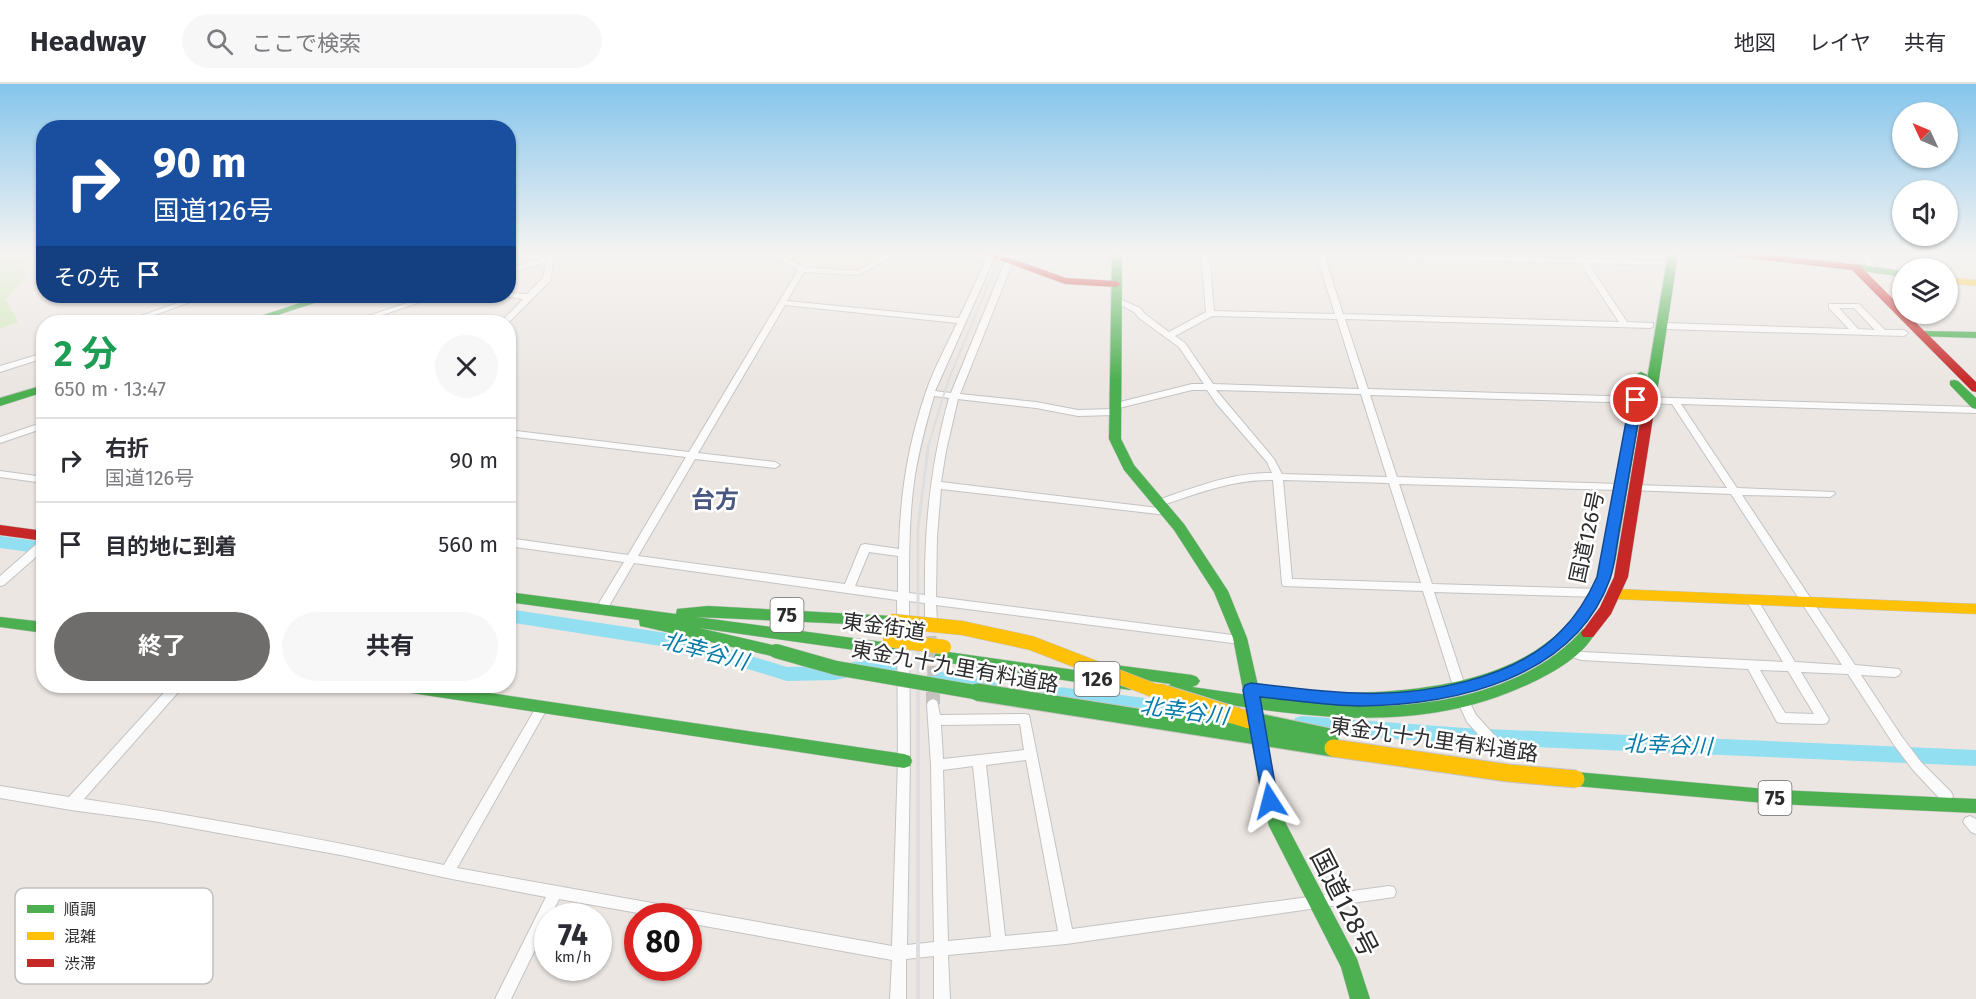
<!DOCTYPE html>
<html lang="ja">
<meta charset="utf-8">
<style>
:root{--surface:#fff;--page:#f7f7f7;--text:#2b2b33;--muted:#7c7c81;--line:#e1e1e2;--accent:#6f6d6c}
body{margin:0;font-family:"Fira Sans","Noto Sans JP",sans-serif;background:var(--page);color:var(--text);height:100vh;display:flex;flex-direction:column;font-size:22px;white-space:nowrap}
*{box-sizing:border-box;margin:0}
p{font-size:20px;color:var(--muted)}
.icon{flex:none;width:33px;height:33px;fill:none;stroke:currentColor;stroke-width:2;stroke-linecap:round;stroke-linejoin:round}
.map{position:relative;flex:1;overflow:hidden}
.side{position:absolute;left:36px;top:231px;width:480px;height:378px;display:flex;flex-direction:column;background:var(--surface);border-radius:24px;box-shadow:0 2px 4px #0004}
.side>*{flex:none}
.top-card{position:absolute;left:36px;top:36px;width:480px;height:183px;border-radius:24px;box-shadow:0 2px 4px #0004;background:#1a4fa0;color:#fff;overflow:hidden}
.needle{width:39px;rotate:314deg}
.fabs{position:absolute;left:1892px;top:18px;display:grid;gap:12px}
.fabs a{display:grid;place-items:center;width:66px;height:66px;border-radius:50%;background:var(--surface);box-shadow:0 2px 4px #0004;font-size:30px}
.speed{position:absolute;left:534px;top:819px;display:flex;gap:12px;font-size:30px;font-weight:700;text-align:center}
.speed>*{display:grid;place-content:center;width:78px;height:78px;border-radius:50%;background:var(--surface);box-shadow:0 2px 4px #0004;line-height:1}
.speed small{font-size:15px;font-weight:400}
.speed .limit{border:9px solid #d22;background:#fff;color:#111}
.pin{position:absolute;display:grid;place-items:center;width:51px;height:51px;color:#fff;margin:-26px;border:3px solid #fff;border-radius:50%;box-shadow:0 2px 6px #0007}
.me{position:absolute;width:66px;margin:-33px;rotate:351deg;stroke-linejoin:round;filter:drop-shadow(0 0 4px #0008)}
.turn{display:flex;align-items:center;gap:21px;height:126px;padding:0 18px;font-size:27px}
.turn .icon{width:78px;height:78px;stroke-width:2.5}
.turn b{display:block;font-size:42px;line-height:51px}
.then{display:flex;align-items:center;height:57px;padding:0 18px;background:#0003;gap:12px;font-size:22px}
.round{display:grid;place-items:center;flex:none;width:63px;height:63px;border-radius:32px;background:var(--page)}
.head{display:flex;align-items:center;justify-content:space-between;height:102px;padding:0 18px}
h1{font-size:36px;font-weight:700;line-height:45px;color:#1e9e55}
.primary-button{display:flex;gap:12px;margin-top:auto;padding:12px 18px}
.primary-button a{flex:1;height:69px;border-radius:36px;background:var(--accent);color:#fff;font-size:24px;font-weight:700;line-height:69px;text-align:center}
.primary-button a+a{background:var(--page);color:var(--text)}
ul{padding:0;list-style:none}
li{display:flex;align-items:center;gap:18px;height:84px;padding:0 18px;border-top:2px solid var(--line)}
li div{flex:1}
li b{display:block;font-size:22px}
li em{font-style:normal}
header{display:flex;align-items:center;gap:36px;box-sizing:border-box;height:84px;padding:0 30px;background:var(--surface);border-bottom:2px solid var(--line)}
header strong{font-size:28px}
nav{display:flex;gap:33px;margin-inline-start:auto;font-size:21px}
.search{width:420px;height:54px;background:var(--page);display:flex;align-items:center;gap:15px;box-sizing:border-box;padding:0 21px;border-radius:33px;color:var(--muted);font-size:22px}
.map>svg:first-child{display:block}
.education{fill:#eee4d6}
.green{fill:#d0e8b9}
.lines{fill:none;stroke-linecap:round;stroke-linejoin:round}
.river{fill:#91dff1;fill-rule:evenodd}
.street-tunnel-far1{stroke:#c5c1be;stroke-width:10;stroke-dasharray:10 5;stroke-linecap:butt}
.street-tunnel{stroke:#c5c1be;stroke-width:14;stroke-dasharray:14 7;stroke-linecap:butt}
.street-casing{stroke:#c4c3c3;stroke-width:2}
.fast-casing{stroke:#c4c3c3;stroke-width:1}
.slow-casing{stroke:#c4c3c3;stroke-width:1}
.jam-casing{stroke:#c4c3c3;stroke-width:1}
.street{fill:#fcfbfb;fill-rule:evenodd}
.fast{fill:#4caf50;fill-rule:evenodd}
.slow{fill:#ffc107;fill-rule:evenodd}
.jam{fill:#c62828;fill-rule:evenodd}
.rail-far2{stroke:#dedee0;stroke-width:2}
.rail-far1{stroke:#dedee0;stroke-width:3}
.rail{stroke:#dedee0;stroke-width:4}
.fast-bridge-far1-casing{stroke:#c6c4c2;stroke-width:15;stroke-linecap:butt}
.fast-bridge-casing{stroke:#c6c4c2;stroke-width:19;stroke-linecap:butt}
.slow-bridge-far1-casing{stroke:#c6c4c2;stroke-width:15;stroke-linecap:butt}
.slow-bridge-casing{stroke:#c6c4c2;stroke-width:19;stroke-linecap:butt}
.fast-bridge-far1{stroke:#4caf50;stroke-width:14}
.fast-bridge{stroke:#4caf50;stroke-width:17}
.slow-bridge-far1{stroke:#ffc107;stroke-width:14}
.slow-bridge{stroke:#ffc107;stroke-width:17}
.route{fill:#1a73e8;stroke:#114b97;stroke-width:1.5}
.labels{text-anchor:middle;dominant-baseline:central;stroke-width:5;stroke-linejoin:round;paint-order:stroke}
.shield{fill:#fff;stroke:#6b6b6b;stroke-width:1.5}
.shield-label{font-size:20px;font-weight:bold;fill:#2c2c2c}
.street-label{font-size:21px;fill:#2c2c2c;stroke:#fff}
.water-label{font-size:22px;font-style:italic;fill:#047ca9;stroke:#fff}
.quarter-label{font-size:24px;font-weight:bold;fill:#495781;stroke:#fff}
.near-street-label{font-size:26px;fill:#2c2c2c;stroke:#fff}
.key{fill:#fff;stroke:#c0c0c0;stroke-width:1.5}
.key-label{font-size:16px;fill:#2c2c2c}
</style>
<header>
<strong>Headway</strong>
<div class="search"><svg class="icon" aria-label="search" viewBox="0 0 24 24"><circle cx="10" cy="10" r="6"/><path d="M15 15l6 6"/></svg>ここで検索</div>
<nav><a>地図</a><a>レイヤ</a><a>共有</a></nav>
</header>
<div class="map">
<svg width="1976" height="915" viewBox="0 0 1976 915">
<rect width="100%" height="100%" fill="#ebe6e2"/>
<path class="education" d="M779,170H889L855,188L802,182Z"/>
<path class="green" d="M0,170H19L26,191L6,216L18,238L0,245Z"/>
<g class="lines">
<path class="river" d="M0,452L44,458V470L0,464Z
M508,525L686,552L787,583L835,582L869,575L905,583L907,588L905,593L898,595L869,589L835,596L787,597L686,566L508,538Z
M935,587L993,596L1000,598L1002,603L1000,608L993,610L935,601L928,599L926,594L928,589Z
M1051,602L1207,622L1214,625L1217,630L1214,635L1207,638L1051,618L1044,615L1042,610L1044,605Z
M1302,632L1465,644L1976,666V682L1465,660L1302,648L1295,646L1292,640L1295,634Z"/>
<path class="street-tunnel-far1" d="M931,537L933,610"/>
<path class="street-tunnel" d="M933,608V620"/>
<defs>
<path id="street" d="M547,170H566L554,175L550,197L508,239L501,238L523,215L504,212H508V209L527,210L543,194L546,178L508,190V185L547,173Z
M769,170H779L804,183L857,187L888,170H898L858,191L804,188L787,217L959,234L986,176L951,172L947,170H996L935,307L951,309L1008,170H1016L960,310L1036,318L1078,326L1115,325L1120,328L1115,331L1078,332L1036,324L958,315L946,367L941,398L1167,425L1172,428L1167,431L941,405L937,452L936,513L1240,552L1244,553L1246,556L1244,559L1240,560L936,521L937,536L935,539H927L925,536V519L909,517L910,677L907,861L934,858L931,681L927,620L929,617L933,615L937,617L940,631L1025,630L1029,631L1072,845L1389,802L1394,803L1396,808L1394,813L1066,860L948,871L950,915H934V872L906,875V915H890L892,876L688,839V832H655L559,815L551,832H548V839L511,915H495L546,813L447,794L346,772L153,737L71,726L0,714V702L69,713L170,602H183L181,605L84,715C204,733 324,755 444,781L538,620L542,618L546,620L548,623L457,784L892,862L898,677L897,516L634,479L609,522H601L599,519L624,478L508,462V454L628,471L686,373L508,352V346L689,368L798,186ZM785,221L957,239C946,263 933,286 925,311C908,360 900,413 899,465L865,460L861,461L845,500L638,472L695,375L775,384L780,381L775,378L698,369ZM934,312L949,314C931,378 924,444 925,511L909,509C909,472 909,435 914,398C918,369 926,340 934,312ZM869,468L898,472V508L855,502ZM1020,640L1024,666L943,675L941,641ZM1026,676L1058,847L1005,852L986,681ZM973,682L991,853L948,857L943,686Z
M1129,170H1154L1150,172L1117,176L1113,174L1117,172Z
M1201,170H1209L1214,227L1335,230L1317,173L1302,172L1298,170H1402L1577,175V171H1580L1585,175L1662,177L1666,179L1662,181L1588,179L1627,238L1653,239V243L1650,244L1345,235L1368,305L1976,323V329L1681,320L1737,404L1834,408L1835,410L1830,413L1742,411L1855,581L1899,585L1901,588L1899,591L1895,593L1861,591L1902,653L1921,678L1951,708L1953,712L1951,716L1946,718L1941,716L1913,686L1894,661L1848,590L1801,588L1829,635L1827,639L1823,640L1781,639L1777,638L1748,585L1581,576L1567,571L1565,568L1567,565L1571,564L1582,568L1783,578L1746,516L1748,513H1756L1795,578L1842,581L1731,410L1631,406L1630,404L1631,402L1635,401L1727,404L1672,320L1370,311L1397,393L1620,400L1625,403L1620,406L1399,400L1432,500L1600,505L1604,506L1606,509L1604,512L1600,513L1434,508L1466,605L1464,608L1460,610L1456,608L1454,605L1423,507L1283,502L1282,499L1273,396C1235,395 1198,409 1163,421H1155L1154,419L1155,417C1193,404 1232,388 1272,389L1267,378L1216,319L1207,306H1192L1115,325L1110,322L1112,320L1192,300H1204L1179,263L1139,234L1134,228L1113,217L1117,215H1120L1140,224L1145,230L1169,248L1206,228ZM1325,173L1580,179L1619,238L1343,230ZM1212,232L1337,235L1359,305L1213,300L1185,259L1175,252ZM1216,306L1361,310L1387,393L1282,390L1274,375ZM1283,396L1389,399L1421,499L1292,495ZM1760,586L1788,587L1814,630L1785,629Z
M1861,170H1869L1877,186L1876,188H1870Z
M197,212H207L135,238H124Z
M428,212H439L361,238H350Z
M1829,220H1859L1885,246H1904L1908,249L1904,252L1663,245L1659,242L1663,239L1849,245L1829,224ZM1839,224H1854L1875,246L1858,245Z
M44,269V274L0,288V282Z
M44,338V344L0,359V353Z
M0,387L44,393V399L0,393Z
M44,456V466L4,501L0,502V492L40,457Z
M1464,613L1468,615L1476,631L1507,665L1509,669L1507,673L1503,674L1499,673L1467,638L1458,618L1460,615Z
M1970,732L1976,735V750L1971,748L1963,738L1965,734Z"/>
<path id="fast" d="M1112,170H1122L1121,355L1134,381L1184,440L1228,507L1247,554L1259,606L1256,610L1252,612L1349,621L1345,619L1342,615L1345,611L1350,609C1442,607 1559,591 1597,492C1605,471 1606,447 1610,425C1618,380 1627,336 1635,291L1641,288L1647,291L1615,478C1588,594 1456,619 1353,621C1429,626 1531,606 1583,545H1593L1595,549C1583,572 1554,588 1531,599C1414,655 1295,631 1172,612L1167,610L1164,606L1167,602L1171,600L1135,595L1138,600L1135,604L1130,606L936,577L934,573L936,569L941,567L1110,591L1107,587L1110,583L1115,581L1192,591L1197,593L1200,597L1197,601L1192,603L1248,611L1243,606L1233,554L1214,508L1174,446L1124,386L1109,355Z
M1668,170H1678L1657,308L1651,311L1645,308Z
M1855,180L1902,187V193L1851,185V181Z
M322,212H336L256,238H242Z
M1921,247L1976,248V254L1917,252V248Z
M1954,296L1958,297L1976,314V325L1972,324L1950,301V297Z
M44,301V308L0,322V314Z
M508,508L676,530L677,525L708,522L892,532L897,533L899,537L897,541L892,542L696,533L890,559L895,561L897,565L895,569L890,571L699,544L781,563L783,567L781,571L776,573L645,543L640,542L639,536L508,518Z
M0,533L44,538V549L0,543Z
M397,602H442L904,670L910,672L912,677L910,682L904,684L405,608L400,606Z
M1256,631L1262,632L1264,637L1278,717L1286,740L1357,875L1370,915H1350L1341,883L1269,742L1262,717L1248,637L1250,632Z
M1576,688L1776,706L1976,715V729L1776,720L1576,702L1570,700L1568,695L1570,690Z"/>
<path id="slow" d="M1947,193L1976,196V202L1947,199Z
M1615,505L1976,520V530L1615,515L1610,514L1608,510L1610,506Z"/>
<path id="jam" d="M983,170H998L1066,194L1116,197L1121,200L1116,203L1065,200Z
M1733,170H1766L1859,181L1902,224V230H1907L1976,298V308L1972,307L1852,186L1738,173Z
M1651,305L1657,308L1628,493L1611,530L1593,553H1583L1581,549L1600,523L1614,493L1645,308Z
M0,441L44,447V457L0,451Z"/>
</defs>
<use href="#street" class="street-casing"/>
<use href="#fast" class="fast-casing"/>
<use href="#slow" class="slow-casing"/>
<use href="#jam" class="jam-casing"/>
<use href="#street" class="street"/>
<use href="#fast" class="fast"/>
<use href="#slow" class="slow"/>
<use href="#jam" class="jam"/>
<path class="rail-far2" d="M927,366L948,297L1001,170"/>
<path class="rail-far1" d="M918,610V444L928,364"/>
<path class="rail" d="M918,608V915"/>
<defs>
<path id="fast-bridge-far1" d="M776,567L836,584L986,610"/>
<path id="fast-bridge" d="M977,608L1333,664
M1249,636L1330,653"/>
<path id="slow-bridge-far1" d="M892,537L962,544L1031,559L1163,610
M890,556L944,563"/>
<path id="slow-bridge" d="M1159,608L1249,636
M1333,664L1508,689L1576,695"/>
</defs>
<use href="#fast-bridge-far1" class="fast-bridge-far1-casing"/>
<use href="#fast-bridge" class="fast-bridge-casing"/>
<use href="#slow-bridge-far1" class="slow-bridge-far1-casing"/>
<use href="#slow-bridge" class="slow-bridge-casing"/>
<use href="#fast-bridge-far1" class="fast-bridge-far1"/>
<use href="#fast-bridge" class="fast-bridge"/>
<use href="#slow-bridge-far1" class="slow-bridge-far1"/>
<use href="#slow-bridge" class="slow-bridge"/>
</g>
<linearGradient id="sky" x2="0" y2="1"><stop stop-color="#85c5ec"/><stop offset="0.57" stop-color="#f6f4f2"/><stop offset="1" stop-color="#f6f4f2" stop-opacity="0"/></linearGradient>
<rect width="1976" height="298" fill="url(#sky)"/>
<path class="route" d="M1636,312L1642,316C1635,356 1628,396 1621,437C1617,455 1616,477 1610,495C1574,595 1454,621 1360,622C1327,622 1293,616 1260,613L1278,717L1276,723L1270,725L1264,723L1243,606L1245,601L1251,599C1286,603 1321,608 1356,609C1422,612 1515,596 1562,546C1578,530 1588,513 1597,493L1630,316Z"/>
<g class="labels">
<g class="shield">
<rect x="770.5" y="514" width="33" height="34" rx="4.5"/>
<rect x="1074.5" y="578" width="45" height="34" rx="4.5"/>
<rect x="1758.5" y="697" width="33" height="34" rx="4.5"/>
</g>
<g class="shield-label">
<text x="787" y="531">75</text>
<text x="1097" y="595">126</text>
<text x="1775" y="714">75</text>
</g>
<g class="street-label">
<text transform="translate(1587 453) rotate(-78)">国道126号</text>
<text transform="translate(884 543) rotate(8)">東金街道</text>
<text transform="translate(955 583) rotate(10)">東金九十九里有料道路</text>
<text transform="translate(1434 656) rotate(8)">東金九十九里有料道路</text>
</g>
<g class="water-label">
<text transform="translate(705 567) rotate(15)">北幸谷川</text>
<text transform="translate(1184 627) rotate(7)">北幸谷川</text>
<text transform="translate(1668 661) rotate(2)">北幸谷川</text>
</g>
<g class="quarter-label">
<text x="715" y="416">台方</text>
</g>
<g class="near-street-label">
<text transform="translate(1344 819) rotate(63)">国道128号</text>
</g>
</g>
<rect x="15" y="804" width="198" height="96" rx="9" class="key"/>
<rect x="27" y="821" width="27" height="8" fill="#4caf50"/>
<rect x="27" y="848" width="27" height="8" fill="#ffc107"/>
<rect x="27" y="875" width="27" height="8" fill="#c62828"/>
<g class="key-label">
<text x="64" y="831">順調</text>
<text x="64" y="858">混雑</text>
<text x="64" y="885">渋滞</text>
</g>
</svg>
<div class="fabs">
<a><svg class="needle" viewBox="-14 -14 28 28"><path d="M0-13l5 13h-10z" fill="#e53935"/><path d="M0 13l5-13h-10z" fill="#7c7c81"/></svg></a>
<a><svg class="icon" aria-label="sound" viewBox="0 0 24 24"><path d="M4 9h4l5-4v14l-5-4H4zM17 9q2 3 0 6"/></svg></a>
<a><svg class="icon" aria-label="layers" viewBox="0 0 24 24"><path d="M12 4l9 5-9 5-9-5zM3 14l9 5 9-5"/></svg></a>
</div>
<div class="speed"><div>74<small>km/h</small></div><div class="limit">80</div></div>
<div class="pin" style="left:1636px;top:316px;background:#d93025"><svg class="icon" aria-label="arrive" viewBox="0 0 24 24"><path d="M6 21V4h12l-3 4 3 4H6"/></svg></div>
<svg class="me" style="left:1270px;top:717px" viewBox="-20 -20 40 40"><path d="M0-17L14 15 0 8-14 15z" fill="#1a73e8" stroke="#fff" stroke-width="4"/></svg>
<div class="top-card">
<div class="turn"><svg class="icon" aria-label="right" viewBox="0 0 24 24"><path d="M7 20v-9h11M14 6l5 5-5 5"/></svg><div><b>90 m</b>国道126号</div></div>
<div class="then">その先<svg class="icon" aria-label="arrive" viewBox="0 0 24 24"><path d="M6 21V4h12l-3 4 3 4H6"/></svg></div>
</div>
<section class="side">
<div class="head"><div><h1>2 分</h1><p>650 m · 13:47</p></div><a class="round"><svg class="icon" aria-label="close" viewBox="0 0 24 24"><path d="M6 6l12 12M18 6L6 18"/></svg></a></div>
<ul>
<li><svg class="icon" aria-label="right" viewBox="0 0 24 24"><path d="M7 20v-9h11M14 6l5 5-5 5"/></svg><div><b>右折</b><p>国道126号</p></div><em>90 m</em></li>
<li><svg class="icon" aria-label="arrive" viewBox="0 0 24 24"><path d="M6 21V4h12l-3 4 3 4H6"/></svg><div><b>目的地に到着</b></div><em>560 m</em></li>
</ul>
<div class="primary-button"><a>終了</a><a>共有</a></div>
</section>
</div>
